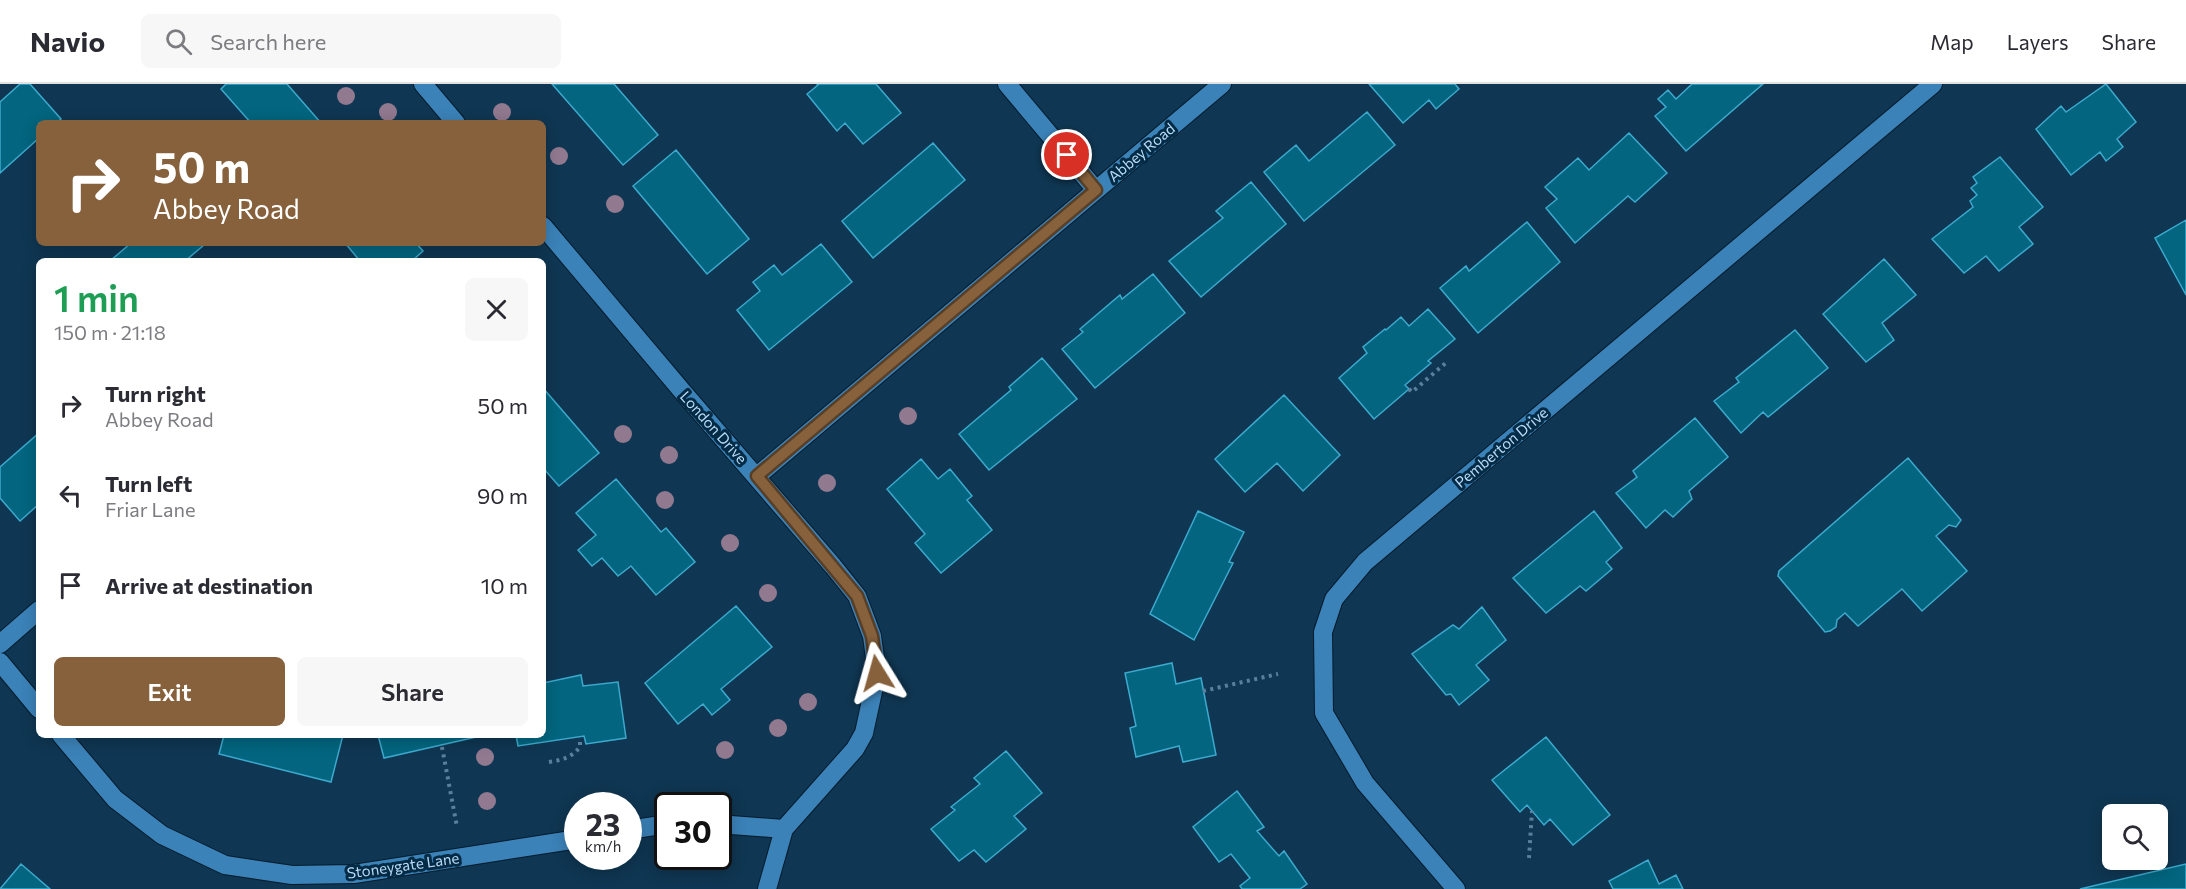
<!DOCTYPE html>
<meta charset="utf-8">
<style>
:root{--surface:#fff;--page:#f7f7f7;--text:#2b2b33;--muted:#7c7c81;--line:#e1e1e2;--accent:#86613c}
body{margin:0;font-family:Commissioner,sans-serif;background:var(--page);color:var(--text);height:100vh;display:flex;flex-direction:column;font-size:22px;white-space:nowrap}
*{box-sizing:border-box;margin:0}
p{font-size:20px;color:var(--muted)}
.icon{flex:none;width:33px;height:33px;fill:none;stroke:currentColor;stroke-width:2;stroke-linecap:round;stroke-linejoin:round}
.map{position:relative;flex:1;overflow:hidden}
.panel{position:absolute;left:36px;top:174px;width:510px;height:480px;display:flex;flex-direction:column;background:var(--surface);border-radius:9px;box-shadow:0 3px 15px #0003}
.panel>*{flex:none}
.hud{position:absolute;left:36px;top:36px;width:510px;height:126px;border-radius:9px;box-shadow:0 3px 15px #0003;background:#86613c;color:#fff;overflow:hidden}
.controls{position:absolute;left:2102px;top:720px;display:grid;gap:12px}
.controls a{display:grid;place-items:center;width:66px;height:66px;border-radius:9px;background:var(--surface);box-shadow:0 3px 15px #0003;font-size:30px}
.speed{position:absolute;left:564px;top:708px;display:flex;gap:12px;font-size:30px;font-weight:700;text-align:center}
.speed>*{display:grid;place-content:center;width:78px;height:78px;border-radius:50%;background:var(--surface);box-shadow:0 3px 15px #0003;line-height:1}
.speed small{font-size:15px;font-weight:400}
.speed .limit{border:3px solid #111;border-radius:9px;background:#fff;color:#111}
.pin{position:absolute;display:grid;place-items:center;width:51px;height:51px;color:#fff;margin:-26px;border:3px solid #fff;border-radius:50%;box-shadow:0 2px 6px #0007}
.me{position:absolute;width:66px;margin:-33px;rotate:352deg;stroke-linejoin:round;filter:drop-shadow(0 0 4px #0008)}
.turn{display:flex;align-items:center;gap:21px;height:126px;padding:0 18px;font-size:27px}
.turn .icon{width:78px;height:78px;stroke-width:2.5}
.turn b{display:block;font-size:42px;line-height:51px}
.round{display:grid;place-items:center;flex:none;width:63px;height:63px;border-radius:9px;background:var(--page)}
.head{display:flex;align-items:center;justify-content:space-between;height:102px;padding:0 18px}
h1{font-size:36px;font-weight:600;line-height:45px;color:#1e9e55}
.button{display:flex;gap:12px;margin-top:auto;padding:12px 18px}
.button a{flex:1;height:69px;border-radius:9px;background:var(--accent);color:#fff;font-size:24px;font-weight:600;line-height:69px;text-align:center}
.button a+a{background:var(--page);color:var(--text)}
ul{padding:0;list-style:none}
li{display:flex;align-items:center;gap:18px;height:90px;padding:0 18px}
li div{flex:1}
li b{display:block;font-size:22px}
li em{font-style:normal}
header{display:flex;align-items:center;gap:36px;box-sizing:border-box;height:84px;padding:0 30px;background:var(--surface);border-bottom:2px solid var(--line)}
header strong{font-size:28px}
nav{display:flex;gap:33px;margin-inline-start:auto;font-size:21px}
.search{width:420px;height:54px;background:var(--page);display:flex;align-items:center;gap:15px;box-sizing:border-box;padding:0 21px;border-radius:9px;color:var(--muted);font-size:22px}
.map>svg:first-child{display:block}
.building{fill:#03657f;stroke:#3da9cd;stroke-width:1.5}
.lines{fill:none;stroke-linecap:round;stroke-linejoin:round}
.street-casing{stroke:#061c2d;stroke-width:20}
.path{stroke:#5b809d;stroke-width:4;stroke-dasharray:3 4.5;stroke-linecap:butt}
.street{stroke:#3b82b8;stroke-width:18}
.tree{fill:#91798f}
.route-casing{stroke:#573f27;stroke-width:15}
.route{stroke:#86613c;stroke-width:10}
.labels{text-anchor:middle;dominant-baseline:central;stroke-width:6;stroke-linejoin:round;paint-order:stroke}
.street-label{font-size:15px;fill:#b8daf8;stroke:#032b46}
</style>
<header>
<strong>Navio</strong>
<div class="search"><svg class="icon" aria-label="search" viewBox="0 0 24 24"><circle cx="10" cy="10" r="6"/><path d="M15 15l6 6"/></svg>Search here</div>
<nav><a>Map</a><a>Layers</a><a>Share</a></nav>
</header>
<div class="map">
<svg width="2186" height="805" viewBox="0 0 2186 805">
<rect width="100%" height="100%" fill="#0f3652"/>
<path class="building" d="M20,0H30L61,35L56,39H39V54L0,89V18Z
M226,0H287L321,39H251L221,5Z
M552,0H614L658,51L623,81Z
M817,0H876L901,29L863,60L845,39L837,47L807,10L818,1Z
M1369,0H1455L1459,5L1436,25L1429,16L1403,39Z
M1692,0H1763L1686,67L1655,32L1666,23L1658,15L1668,6L1676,15Z
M2106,0L2136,38L2117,55L2123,63L2106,77L2100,68L2071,91L2036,45L2061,22L2066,28Z
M1367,28L1395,61L1304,137L1264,88L1296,61L1309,77Z
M1629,49L1667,89L1635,118L1628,112L1575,159L1546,124L1557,115L1545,103L1578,74L1589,86Z
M933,59L965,96L873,174L842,137Z
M676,66L749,155L707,190L633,102Z
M2000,73L2043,123L2019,143L2033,160L1999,187L1986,172L1964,189L1932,155L1973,123L1970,117L1977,111L1971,104L1977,99L1973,93Z
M1251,98L1286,140L1201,213L1169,177L1223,134L1216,127Z
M2186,136V211L2155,154Z
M1527,138L1560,178L1478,249L1440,204L1466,182L1469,187Z
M131,159H202L204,161L185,177H110Z
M345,159H416L423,167L412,177H360Z
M821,160L852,198L769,266L737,226L760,207L753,198L774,181L782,191Z
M1884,175L1916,211L1882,239L1894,256L1866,278L1823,230Z
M1153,190L1185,229L1095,304L1062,265L1083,248L1080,245L1120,211L1122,215Z
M1428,225L1455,255L1428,277L1431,279L1405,301L1409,305L1374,335L1339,294L1367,269L1363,263L1385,245L1386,246L1401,233L1409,242Z
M1795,246L1828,284L1768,333L1763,328L1741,349L1714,317L1739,298L1736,294Z
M1042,274L1077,315L989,386L959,350L1011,306L1009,303Z
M543,304L599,369L559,402L543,384Z
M1284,311L1340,371L1303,407L1277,379L1245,408L1215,375Z
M1695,334L1728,373L1689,407L1692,415L1673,433L1665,426L1646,444L1616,409L1637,393L1633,387Z
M39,349V420L20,437L0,414V383Z
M1908,374L1961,436L1956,443L1949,441L1936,452L1967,487L1922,527L1902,505L1858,542L1845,529L1837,536L1836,543L1830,547L1825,548L1778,492L1779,487Z
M921,375L938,395L950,385L972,412L967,416L992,446L941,489L915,459L925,450L887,405Z
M616,395L661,448L666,444L695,478L656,511L631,482L618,492L602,474L592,482L578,466L596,451L576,429Z
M1198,427L1244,448L1229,478L1233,479L1194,556L1150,530Z
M1594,427L1622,464L1606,478L1612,485L1586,507L1580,502L1546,529L1513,494Z
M736,522L772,563L721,605L730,616L712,631L703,620L678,640L645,599Z
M1482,523L1506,556L1476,581L1489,596L1459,621L1451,610L1446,611L1412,570L1453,541L1459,545Z
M1172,579L1176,600L1201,594L1216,671L1183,678L1179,662L1136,673L1130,644L1136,642L1125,589Z
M581,591L583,602L618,598L626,654L586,660L584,652L518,662L516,651H543V599Z
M224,651H343L331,698L219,670Z
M378,651H485L384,674Z
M1546,653L1610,731L1573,761L1550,735L1544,741L1527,721L1520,728L1492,696Z
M1006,667L1042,709L1014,732L1026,745L986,778L974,766L959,777L931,745L955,726L951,723L980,700L974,694Z
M1237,707L1264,743L1257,747L1279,772L1284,767L1307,800L1300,805H1242L1240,802L1250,794L1231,770L1219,778L1193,743Z
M1648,776L1659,800L1676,791L1683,805H1613L1609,797Z
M21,780L50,805H0Z
M2186,780V805H2080Z"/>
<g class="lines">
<defs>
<path id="street" d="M423,0L456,39
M1007,0L1096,106
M543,142L682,307L833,482L857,512L872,552L877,589L864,649L855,665L784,745L767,805
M757,392L1222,0
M0,560L39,526
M0,578L39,625
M61,651L115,715L162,751L225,781L292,791L354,790L578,755
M718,740L784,745
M628,746L668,740
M1456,805L1365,699L1324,629L1323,548L1334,515L1365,478L1933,0"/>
</defs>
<use href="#street" class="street-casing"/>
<path class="path" d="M1409,305L1412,308L1448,277
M1203,607L1278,590
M442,663L457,743
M549,678C562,676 571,674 580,663V655
M1529,774L1532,727"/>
<use href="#street" class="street"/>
</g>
<g class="tree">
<circle cx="346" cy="12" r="9"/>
<circle cx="388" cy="28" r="9"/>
<circle cx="502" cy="28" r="9"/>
<circle cx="559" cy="72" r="9"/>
<circle cx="615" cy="120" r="9"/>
<circle cx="908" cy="332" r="9"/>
<circle cx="623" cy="350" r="9"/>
<circle cx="669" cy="371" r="9"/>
<circle cx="827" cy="399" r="9"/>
<circle cx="665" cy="416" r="9"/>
<circle cx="730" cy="459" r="9"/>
<circle cx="768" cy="509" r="9"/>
<circle cx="808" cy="618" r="9"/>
<circle cx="778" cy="644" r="9"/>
<circle cx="725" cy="666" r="9"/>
<circle cx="485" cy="673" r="9"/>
<circle cx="487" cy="717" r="9"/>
</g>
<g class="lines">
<defs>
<path id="route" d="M877,589L872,552L857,512L757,392L1096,106L1067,71"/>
</defs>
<use href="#route" class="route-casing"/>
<use href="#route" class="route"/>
</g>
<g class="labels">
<g class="street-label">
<text transform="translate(1141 68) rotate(-40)">Abbey Road</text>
<text transform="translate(714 343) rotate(48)">London Drive</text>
<text transform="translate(1501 363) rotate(-40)">Pemberton Drive</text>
<text transform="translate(403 781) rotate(-8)">Stoneygate Lane</text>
</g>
</g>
</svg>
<div class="controls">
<a><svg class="icon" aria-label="search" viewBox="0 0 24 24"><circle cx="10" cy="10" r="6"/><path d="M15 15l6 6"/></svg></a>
</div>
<div class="speed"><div>23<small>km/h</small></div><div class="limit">30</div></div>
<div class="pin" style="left:1067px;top:71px;background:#d93025"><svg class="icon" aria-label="arrive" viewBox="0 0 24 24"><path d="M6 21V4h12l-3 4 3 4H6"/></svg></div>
<svg class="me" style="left:877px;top:589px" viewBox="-20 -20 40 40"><path d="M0-17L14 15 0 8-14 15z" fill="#86613c" stroke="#fff" stroke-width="4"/></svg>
<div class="hud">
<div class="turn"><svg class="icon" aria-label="right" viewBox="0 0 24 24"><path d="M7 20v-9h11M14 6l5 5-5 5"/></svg><div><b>50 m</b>Abbey Road</div></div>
</div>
<section class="panel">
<div class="head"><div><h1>1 min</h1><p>150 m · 21:18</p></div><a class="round"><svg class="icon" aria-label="close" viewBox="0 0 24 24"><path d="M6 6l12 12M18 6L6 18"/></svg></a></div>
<ul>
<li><svg class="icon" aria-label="right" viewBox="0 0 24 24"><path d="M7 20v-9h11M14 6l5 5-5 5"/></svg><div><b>Turn right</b><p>Abbey Road</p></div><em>50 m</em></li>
<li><svg class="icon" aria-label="left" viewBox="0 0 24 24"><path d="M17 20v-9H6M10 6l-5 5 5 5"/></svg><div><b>Turn left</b><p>Friar Lane</p></div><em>90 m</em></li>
<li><svg class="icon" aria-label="arrive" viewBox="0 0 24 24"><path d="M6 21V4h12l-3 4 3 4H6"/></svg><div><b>Arrive at destination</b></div><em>10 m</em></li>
</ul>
<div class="button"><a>Exit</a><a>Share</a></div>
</section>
</div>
